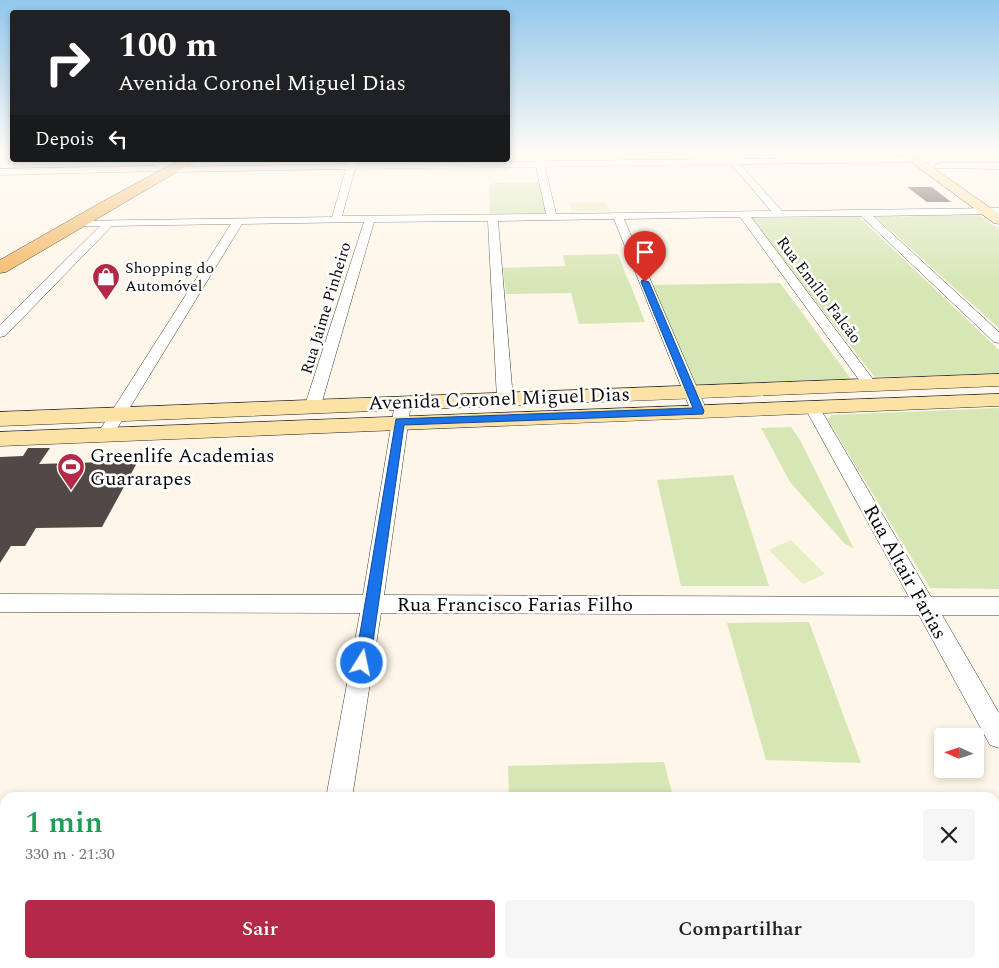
<!DOCTYPE html>
<html lang="pt">
<meta charset="utf-8">
<style>
:root{--surface:#fff;--page:#f6f6f6;--text:#222;--muted:#767676;--accent:#b32947}
body{margin:0;font-family:Spectral,serif;background:var(--page);color:var(--text);height:100vh;display:flex;flex-direction:column;font-size:19px;white-space:nowrap}
*{box-sizing:border-box;margin:0}
p{font-size:16px;color:var(--muted)}
.icon{flex:none;width:28px;height:28px;fill:none;stroke:currentColor;stroke-width:2;stroke-linecap:round;stroke-linejoin:round}
.map{position:relative;flex:1;overflow:hidden}
.sheet{position:absolute;left:0px;top:792px;width:1000px;height:176px;display:flex;flex-direction:column;background:var(--surface);border-radius:15px 15px 0 0;box-shadow:0 2px 8px #0003}
.sheet>*{flex:none}
.guide{position:absolute;left:10px;top:10px;width:500px;height:152px;border-radius:5px;box-shadow:0 2px 8px #0003;background:#202124;color:#fff;overflow:hidden}
.needle{width:32px;rotate:273deg}
.controls{position:absolute;left:934px;top:728px;display:grid;gap:10px}
.controls a{display:grid;place-items:center;width:50px;height:50px;border-radius:5px;background:var(--surface);box-shadow:0 2px 8px #0003;font-size:25px}
.pin{position:absolute;display:grid;place-items:center;width:42px;height:42px;color:#fff;margin:-51px -21px;border-radius:50% 50% 50% 0;rotate:-45deg;box-shadow:0 0 5px #0007}
.pin .icon{rotate:45deg}
.me{position:absolute;width:55px;margin:-28px;rotate:10deg;stroke-linejoin:round;filter:drop-shadow(0 0 4px #0008)}
.turn{display:flex;align-items:center;gap:18px;height:105px;padding:0 25px;font-size:22px}
.turn .icon{width:65px;height:65px;stroke-width:2.5}
.turn b{display:block;font-size:35px;line-height:42px}
.then{display:flex;align-items:center;height:48px;padding:0 25px;background:#0003;gap:10px;font-size:19px}
.round{display:grid;place-items:center;flex:none;width:52px;height:52px;border-radius:5px;background:var(--page)}
.summary{display:flex;align-items:center;justify-content:space-between;height:85px;padding:0 25px}
h1{font-size:30px;font-weight:600;line-height:38px;color:#1e9e55}
.button{display:flex;gap:10px;margin-top:auto;padding:10px 25px}
.button a{flex:1;height:58px;border-radius:5px;background:var(--accent);color:#fff;font-size:20px;font-weight:600;line-height:58px;text-align:center}
.button a+a{background:var(--page);color:var(--text)}
.map>svg:first-child{display:block}
.green{fill:#d6e6b4}
.pitch{fill:#e7edc5}
.building{fill:#524947}
.lines{fill:none;stroke-linecap:round;stroke-linejoin:round}
.street-casing{stroke:#3d3d3d;stroke-width:1}
.secondary-casing{stroke:#2c2c2c;stroke-width:1}
.primary-casing{stroke:#1b1b1b;stroke-width:1}
.street{fill:#fff;fill-rule:evenodd}
.secondary{fill:#fce3a5;fill-rule:evenodd}
.primary{fill:#f3b763;fill-rule:evenodd}
.route{fill:#1a73e8;stroke:#114b97}
.labels{text-anchor:middle;dominant-baseline:central;stroke-width:5;stroke-linejoin:round;paint-order:stroke}
.far-poi-label{font-size:16px;fill:#0a0a0a;stroke:#fff;text-anchor:start}
.far-street-label{font-size:16px;fill:#0a0a0a;stroke:#fff}
.street-label{font-size:20px;fill:#0a0a0a;stroke:#fff}
.poi-label{font-size:20px;fill:#0a0a0a;stroke:#fff;text-anchor:start}
</style>
<div class="map">
<svg width="999" height="968" viewBox="0 0 999 968">
<rect width="100%" height="100%" fill="#fef6e8"/>
<path class="green" d="M542,182L548,214L490,215L489,187L494,183Z
M979,215L999,229V328L876,217Z
M859,217L999,350V374L875,377L750,218Z
M618,254L645,322L579,324L571,293L506,294L503,268L565,266L563,255Z
M780,283L851,379L696,385L652,285Z
M999,408V589L930,588L828,420L831,415Z
M791,427L800,440L854,549L844,543L790,482L761,428Z
M733,475L769,586H681L657,480Z
M809,622L861,763L766,760L727,623Z
M664,762L673,797H509L508,766Z
M995,821H999V966L947,965V964H995Z
M517,964H714L715,968H517Z"/>
<path class="pitch" d="M606,202L610,211L572,212L569,203Z
M791,540L825,574L803,584L769,550Z"/>
<path class="building" d="M907,187H932L951,202H927Z
M28,448H50L39,464L138,461L102,527L36,528L25,546H11L0,563V457L23,456Z"/>
<g class="lines">
<defs>
<path id="street" d="M533,153H541L543,161L726,159L725,157L729,154L735,159L931,157L932,159L928,162L740,164L782,211L999,208V214L873,216L999,332V343L994,342L861,216L751,217L875,382L877,385L875,388H865L740,217L624,219L707,411L704,414H694L691,411L614,219L498,221L513,399L510,402H500L497,399L488,221L374,222L321,405L318,408H308L305,405L364,222L242,224L110,440L104,441L98,440L96,436L231,224L112,226L5,336L0,337V325L100,226H74L70,225L69,223L70,221L332,217L346,169L173,172L170,171V167L348,164L349,160H357L356,164L535,162ZM731,164L771,211L556,214L545,167ZM536,167L546,214L342,216L355,169Z
M939,163H999V169L936,168L935,166Z
M154,166L158,169L157,171L0,175V169Z
M403,398L408,400L411,403L384,595L909,597L805,408L808,405H818L931,597H999V615H942L999,713V748L990,745L919,615L381,613L352,798H326L360,613L0,612V594L363,595L395,403L398,400Z
M295,964H325L324,968H294Z"/>
<path id="secondary" d="M899,153H912L999,214V224L994,223Z
M999,374V386L0,426V412Z
M999,394V406L0,446V432Z"/>
<path id="primary" d="M180,160H197L6,272L0,273V260L100,203Z"/>
</defs>
<use href="#street" class="street-casing"/>
<use href="#secondary" class="secondary-casing"/>
<use href="#primary" class="primary-casing"/>
<use href="#street" class="street"/>
<use href="#secondary" class="secondary"/>
<use href="#primary" class="primary"/>
</g>
<linearGradient id="sky" x2="0" y2="1"><stop stop-color="#91c8ec"/><stop offset="0.53" stop-color="#fffbf5"/><stop offset="1" stop-color="#fffbf5" stop-opacity="0"/></linearGradient>
<rect width="999" height="288" fill="url(#sky)"/>
<path class="route" d="M642,280L649,282L704,411L703,414L404,425L370,663L367,668L362,670L357,668L355,663L396,419L693,408L641,282Z"/>
<defs>
<symbol id="shop-pin" viewBox="-11 -11 22 30"><path d="M0 17L-7.5 6A9.5 9.5 0 1 1 7.5 6Z" fill="#b32947" stroke="#fff"/><path d="M-5-2.5h2.3a2.7 3.5 0 0 1 5.4 0H5L5.5 6h-11ZM-1.5-2.5h3a1.5 2.3 0 0 0-3 0Z" fill="#fff"/></symbol>
<symbol id="stadium-pin" viewBox="-11 -11 22 30"><path d="M0 17L-7.5 6A9.5 9.5 0 1 1 7.5 6Z" fill="#b32947" stroke="#fff"/><path d="M0-5a6.5 5 0 1 0 0 10a6.5 5 0 1 0 0-10ZM-3.5-1.8h7v3.6h-7Z" fill="#fff"/></symbol>
</defs>
<g fill-rule="evenodd">
<use href="#shop-pin" x="90" y="261" width="32" height="43"/>
<use href="#stadium-pin" x="55" y="451" width="32" height="43"/>
</g>
<g class="labels">
<g class="far-poi-label">
<text x="125" y="268">Shopping do<tspan x="125" dy="18">Automóvel</tspan></text>
</g>
<g class="far-street-label">
<text transform="translate(819 290) rotate(53)">Rua Emílio Falcão</text>
<text transform="translate(326 308) rotate(-73)">Rua Jaime Pinheiro</text>
</g>
<g class="street-label">
<text transform="translate(499 399) rotate(-2)">Avenida Coronel Miguel Dias</text>
<text transform="translate(905 572) rotate(61)">Rua Altair Farias</text>
<text x="515" y="605">Rua Francisco Farias Filho</text>
</g>
<g class="poi-label">
<text x="90" y="456">Greenlife Academias<tspan x="90" dy="23">Guararapes</tspan></text>
</g>
</g>
</svg>
<div class="controls">
<a><svg class="needle" viewBox="-14 -14 28 28"><path d="M0-13l5 13h-10z" fill="#e53935"/><path d="M0 13l5-13h-10z" fill="#767676"/></svg></a>
</div>
<div class="pin" style="left:645px;top:282px;background:#d93025"><svg class="icon" aria-label="arrive" viewBox="0 0 24 24"><path d="M6 21V4h12l-3 4 3 4H6"/></svg></div>
<svg class="me" style="left:362px;top:663px" viewBox="-20 -20 40 40"><circle r="17" fill="#1a73e8" stroke="#fff" stroke-width="3"/><path d="M0-11L8 9 0 5-8 9z" fill="#fff"/></svg>
<div class="guide">
<div class="turn"><svg class="icon" aria-label="right" viewBox="0 0 24 24"><path d="M7 20v-9h11M14 6l5 5-5 5"/></svg><div><b>100 m</b>Avenida Coronel Miguel Dias</div></div>
<div class="then">Depois<svg class="icon" aria-label="left" viewBox="0 0 24 24"><path d="M17 20v-9H6M10 6l-5 5 5 5"/></svg></div>
</div>
<section class="sheet">
<div class="summary"><div><h1>1 min</h1><p>330 m · 21:30</p></div><a class="round"><svg class="icon" aria-label="close" viewBox="0 0 24 24"><path d="M6 6l12 12M18 6L6 18"/></svg></a></div>
<div class="button"><a>Sair</a><a>Compartilhar</a></div>
</section>
</div>
